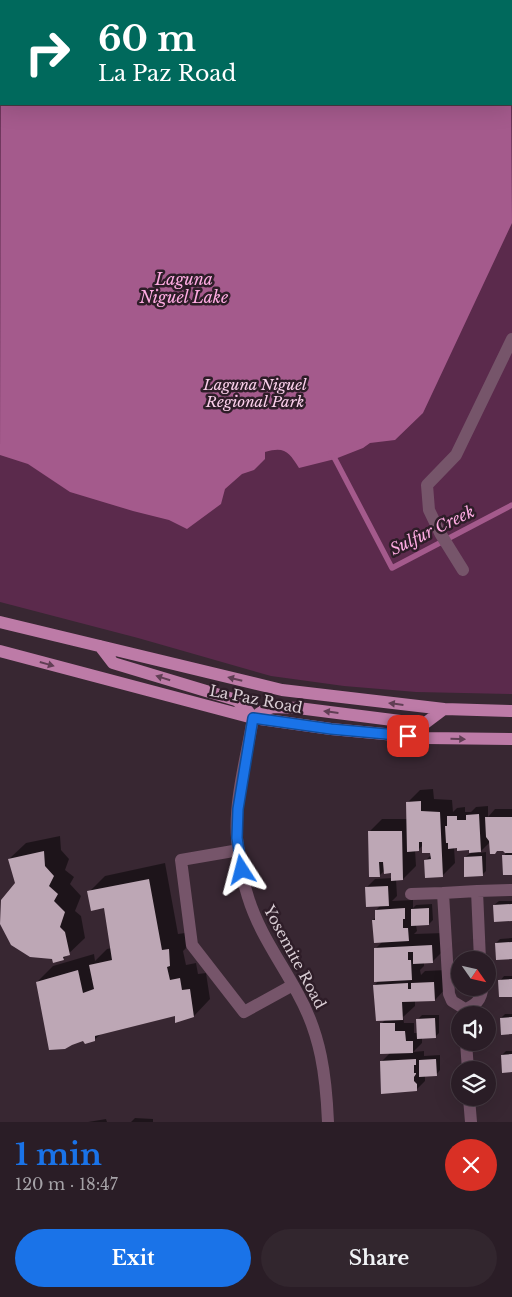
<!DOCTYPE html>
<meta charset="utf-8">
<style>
:root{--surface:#2a1d26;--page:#32262e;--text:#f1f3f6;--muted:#a5a2a7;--line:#463b43;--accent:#1a73e8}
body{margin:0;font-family:"Libre Baskerville",serif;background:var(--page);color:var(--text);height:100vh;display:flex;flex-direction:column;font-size:19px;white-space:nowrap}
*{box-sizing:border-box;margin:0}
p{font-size:16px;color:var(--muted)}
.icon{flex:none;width:28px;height:28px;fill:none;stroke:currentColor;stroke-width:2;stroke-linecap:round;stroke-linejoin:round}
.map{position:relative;height:1122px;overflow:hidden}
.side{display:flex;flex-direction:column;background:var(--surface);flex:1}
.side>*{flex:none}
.guide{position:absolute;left:0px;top:0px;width:512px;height:105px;box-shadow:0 5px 20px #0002,0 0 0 1px var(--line);background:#00695c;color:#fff;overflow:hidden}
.needle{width:32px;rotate:124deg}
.tools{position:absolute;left:451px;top:951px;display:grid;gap:10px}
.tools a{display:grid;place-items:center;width:45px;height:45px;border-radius:50%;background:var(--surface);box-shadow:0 5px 20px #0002,0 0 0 1px var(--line);font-size:25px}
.pin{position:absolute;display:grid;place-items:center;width:42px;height:42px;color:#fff;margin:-21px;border-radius:10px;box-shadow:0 2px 8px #0006}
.me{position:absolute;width:55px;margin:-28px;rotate:351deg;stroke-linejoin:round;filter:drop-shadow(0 0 4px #0008)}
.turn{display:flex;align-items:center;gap:18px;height:105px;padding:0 15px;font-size:22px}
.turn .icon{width:65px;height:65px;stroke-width:2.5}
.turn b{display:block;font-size:35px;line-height:42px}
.round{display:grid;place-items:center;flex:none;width:52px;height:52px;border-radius:26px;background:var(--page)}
.head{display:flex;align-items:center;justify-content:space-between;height:85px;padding:0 15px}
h1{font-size:30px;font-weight:700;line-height:38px;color:var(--accent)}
.cta{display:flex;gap:10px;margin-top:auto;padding:10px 15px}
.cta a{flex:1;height:58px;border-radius:30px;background:var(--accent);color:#fff;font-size:20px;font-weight:700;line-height:58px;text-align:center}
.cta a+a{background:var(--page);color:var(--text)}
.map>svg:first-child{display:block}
.green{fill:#5b2a4c;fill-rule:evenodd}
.water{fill:#a45a8c}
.shadow{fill:#0007}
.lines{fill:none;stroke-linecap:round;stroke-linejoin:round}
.stream{stroke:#a45a8c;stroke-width:5.5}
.building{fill:#bda7b5}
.minor{stroke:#76556a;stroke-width:12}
.major{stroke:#bd7ba7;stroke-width:12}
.oneway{fill:#603e54}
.route-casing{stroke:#114b97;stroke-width:12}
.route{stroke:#1a73e8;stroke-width:9}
.labels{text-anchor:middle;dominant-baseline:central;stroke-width:5;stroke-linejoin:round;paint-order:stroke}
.park-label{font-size:15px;font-style:italic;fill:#facfea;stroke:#2e1d28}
.street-label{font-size:15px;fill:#d9cdd4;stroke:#2e1d28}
.water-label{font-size:16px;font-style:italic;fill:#fface3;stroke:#2e1d28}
</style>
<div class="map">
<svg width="512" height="1122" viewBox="0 0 512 1122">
<rect width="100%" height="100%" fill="#382732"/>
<path class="green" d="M0,0H512V694L416,692L344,686L271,676L138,638L0,602ZM1,1H511V104H1Z"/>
<path class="water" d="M14,0H240L241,1H14Z
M1,12V104H511V99L512,223L423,413L395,440L370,443L363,448L335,459L299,468C289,452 285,446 265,452V459L254,470L242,474L225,489L221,504L187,529L169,520L133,511L70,492L28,464L0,455Z"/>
<path class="shadow" d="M433,789L434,799L452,800L453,812L457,808L465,807V812H471L476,807L488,806V817L495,809H512V874L504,856L506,853L491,841L479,853L486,852V871L482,875L465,857L471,853L470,849L458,847H454L455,863L442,876L426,860L432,854L423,845L418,850H415L416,866L403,879H396L397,896L392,901L413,900V908L416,905L432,904L433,920L429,924L416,925L417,931L414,934L444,933L445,949L432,962H424V966L420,970L421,975L425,971L447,970V987L435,1000H415V1006L403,1017L404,1023H414V1033H418V1019L422,1015H439V1033L435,1037H422V1043L413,1052L424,1051V1056L440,1055V1070L436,1075H425V1081L416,1090L381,1062L391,1052L381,1024L386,1019L374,986L379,980L376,948L383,941L373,920L376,917V910L381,905L366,888L375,879L392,878V872L385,870L379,876L369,832L382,819H407V803L420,790Z
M60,836L61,850L69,859L65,870L74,877L70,884L81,896L75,911L81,916L85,938L63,959L53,958L16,883L9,859L26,843Z
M165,863L178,934L185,933L186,948L183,951L186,965L196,963L198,974L206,973L210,999L194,1016L176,1015L102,1033L94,1040L37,982L53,966L94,954L95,961L107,949L112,948L105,907L89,892L105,876Z
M499,901H512V920L494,905Z
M512,938V958L496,943L500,939Z
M504,976H512V995L500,981Z
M505,1014H512V1033L501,1018Z
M506,1051H512V1071L502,1055Z
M135,1118L153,1119V1122H131Z
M106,1119L107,1122H88Z"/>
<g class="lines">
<path class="stream" d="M331,454L335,459L392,568L512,505"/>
</g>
<path class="building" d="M421,801V811L440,812L443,877L425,878L424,860L431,859L430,853H422V842H419V851L407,852L406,802Z
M479,814L481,852L469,853V850L457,851V848L448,849V843H446L445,826H447V816H457V820H466V815Z
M485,817H512V853H505L503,851H497L495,854H490L489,841L486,837Z
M368,831H402L403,880L391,881V873L384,874L383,862H379L380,877H369Z
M44,851L45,866L54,876L49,886L58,894L54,901L65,912L60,927L65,932L70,955L63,957L64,960L53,963L52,959L30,957L11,945L0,924L1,900L15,883L8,859Z
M502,855H512V875H503Z
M482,856L483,876L464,877V857Z
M149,879L162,950L169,949L170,966L167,967L170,980L180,978L182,990L190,989L194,1017L175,1023V1016L95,1036V1041L85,1044L83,1041L72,1045L65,1049L49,1050L36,982L78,970L83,993L94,989L89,965L112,960L104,908L91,911L87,891Z
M388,886L389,906L366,907L365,887Z
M512,904V921L494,922L493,905Z
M405,908V919H403V928H408L409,941L374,943L372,920H375V910Z
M429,908V925L411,926V909Z
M512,942V959L496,960L495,943Z
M432,945L433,963L413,964V952H408V960H411L412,980L374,982V948Z
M512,979V997H499L498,980Z
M434,982L435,1001L402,1002L403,1020L376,1021L373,985L408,983V989H411V983Z
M512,1017V1034L501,1035L500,1018Z
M435,1018L436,1038L417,1039L416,1019Z
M380,1023H395V1031H405L406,1041H413V1053L380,1054Z
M512,1054V1072L502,1073L501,1055Z
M416,1059V1065H414V1073H416V1074L414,1077V1081L417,1084V1091L381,1094L380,1061Z
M436,1059L437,1076L419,1077V1060Z"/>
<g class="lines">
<path class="minor" d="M303,0L305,1
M485,1L486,0
M511,25H512
M463,570L440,533L429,510L427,485L456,455L512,339
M253,718C247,755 234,801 237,838C238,857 242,879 248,897C259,933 281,962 298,994C321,1035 326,1076 328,1122
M239,850L181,860L192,945L244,1012L293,985
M477,891L512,890
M411,894L443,893
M480,960L477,891L443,893L449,994L452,1001L465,1009C475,1006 482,999 482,988
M466,1042L468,1070
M469,1098L471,1122"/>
<path class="major" d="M0,622L282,690L444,709L512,711
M100,646L113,663L236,700L245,707L253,718
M0,651L253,718L331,729L427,738L512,739
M253,718L264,710L273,707L298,708L424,724L444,709"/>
</g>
<defs><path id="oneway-solid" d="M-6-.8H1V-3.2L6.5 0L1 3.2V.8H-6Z" transform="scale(1.25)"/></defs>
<g class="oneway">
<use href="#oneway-solid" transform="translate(47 664) rotate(16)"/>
<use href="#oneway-solid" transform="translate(163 678) rotate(-163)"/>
<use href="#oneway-solid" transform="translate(235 679) rotate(-166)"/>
<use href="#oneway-solid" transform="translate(396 704) rotate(-173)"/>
<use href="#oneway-solid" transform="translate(331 712) rotate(-173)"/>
<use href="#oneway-solid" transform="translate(458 739) rotate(1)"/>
</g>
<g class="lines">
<defs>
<path id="route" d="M242,870L237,838L238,809L253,718L331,729L408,736"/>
</defs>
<use href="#route" class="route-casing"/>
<use href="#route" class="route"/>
</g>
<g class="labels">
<g class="park-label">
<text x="255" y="384">Laguna Niguel<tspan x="255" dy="17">Regional Park</tspan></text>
</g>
<g class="street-label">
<text transform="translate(256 699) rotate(11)">La Paz Road</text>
<text transform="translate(295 957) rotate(62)">Yosemite Road</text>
</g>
<g class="water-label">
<text x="184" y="279">Laguna<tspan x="184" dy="18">Niguel Lake</tspan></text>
<text transform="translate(432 530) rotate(-26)">Sulfur Creek</text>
</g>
</g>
</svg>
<div class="tools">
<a><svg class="needle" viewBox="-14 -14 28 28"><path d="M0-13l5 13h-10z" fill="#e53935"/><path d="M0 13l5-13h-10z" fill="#a5a2a7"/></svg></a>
<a><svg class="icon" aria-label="sound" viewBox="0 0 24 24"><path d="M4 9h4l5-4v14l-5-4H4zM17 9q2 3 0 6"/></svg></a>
<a><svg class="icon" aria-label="layers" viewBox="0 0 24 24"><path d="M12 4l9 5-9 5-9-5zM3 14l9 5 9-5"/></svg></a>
</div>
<div class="pin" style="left:408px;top:736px;background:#d93025"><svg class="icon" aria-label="arrive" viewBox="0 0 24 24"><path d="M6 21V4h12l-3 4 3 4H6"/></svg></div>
<svg class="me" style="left:242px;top:870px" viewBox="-20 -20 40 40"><path d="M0-17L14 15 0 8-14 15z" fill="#1a73e8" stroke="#fff" stroke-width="4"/></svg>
<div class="guide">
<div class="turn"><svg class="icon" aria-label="right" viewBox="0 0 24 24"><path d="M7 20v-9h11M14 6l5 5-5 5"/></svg><div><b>60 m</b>La Paz Road</div></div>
</div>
</div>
<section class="side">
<div class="head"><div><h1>1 min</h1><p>120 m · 18:47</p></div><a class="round" style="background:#d93025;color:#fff"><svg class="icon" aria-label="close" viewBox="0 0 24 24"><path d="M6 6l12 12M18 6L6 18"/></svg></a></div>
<div class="cta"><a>Exit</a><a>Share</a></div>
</section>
